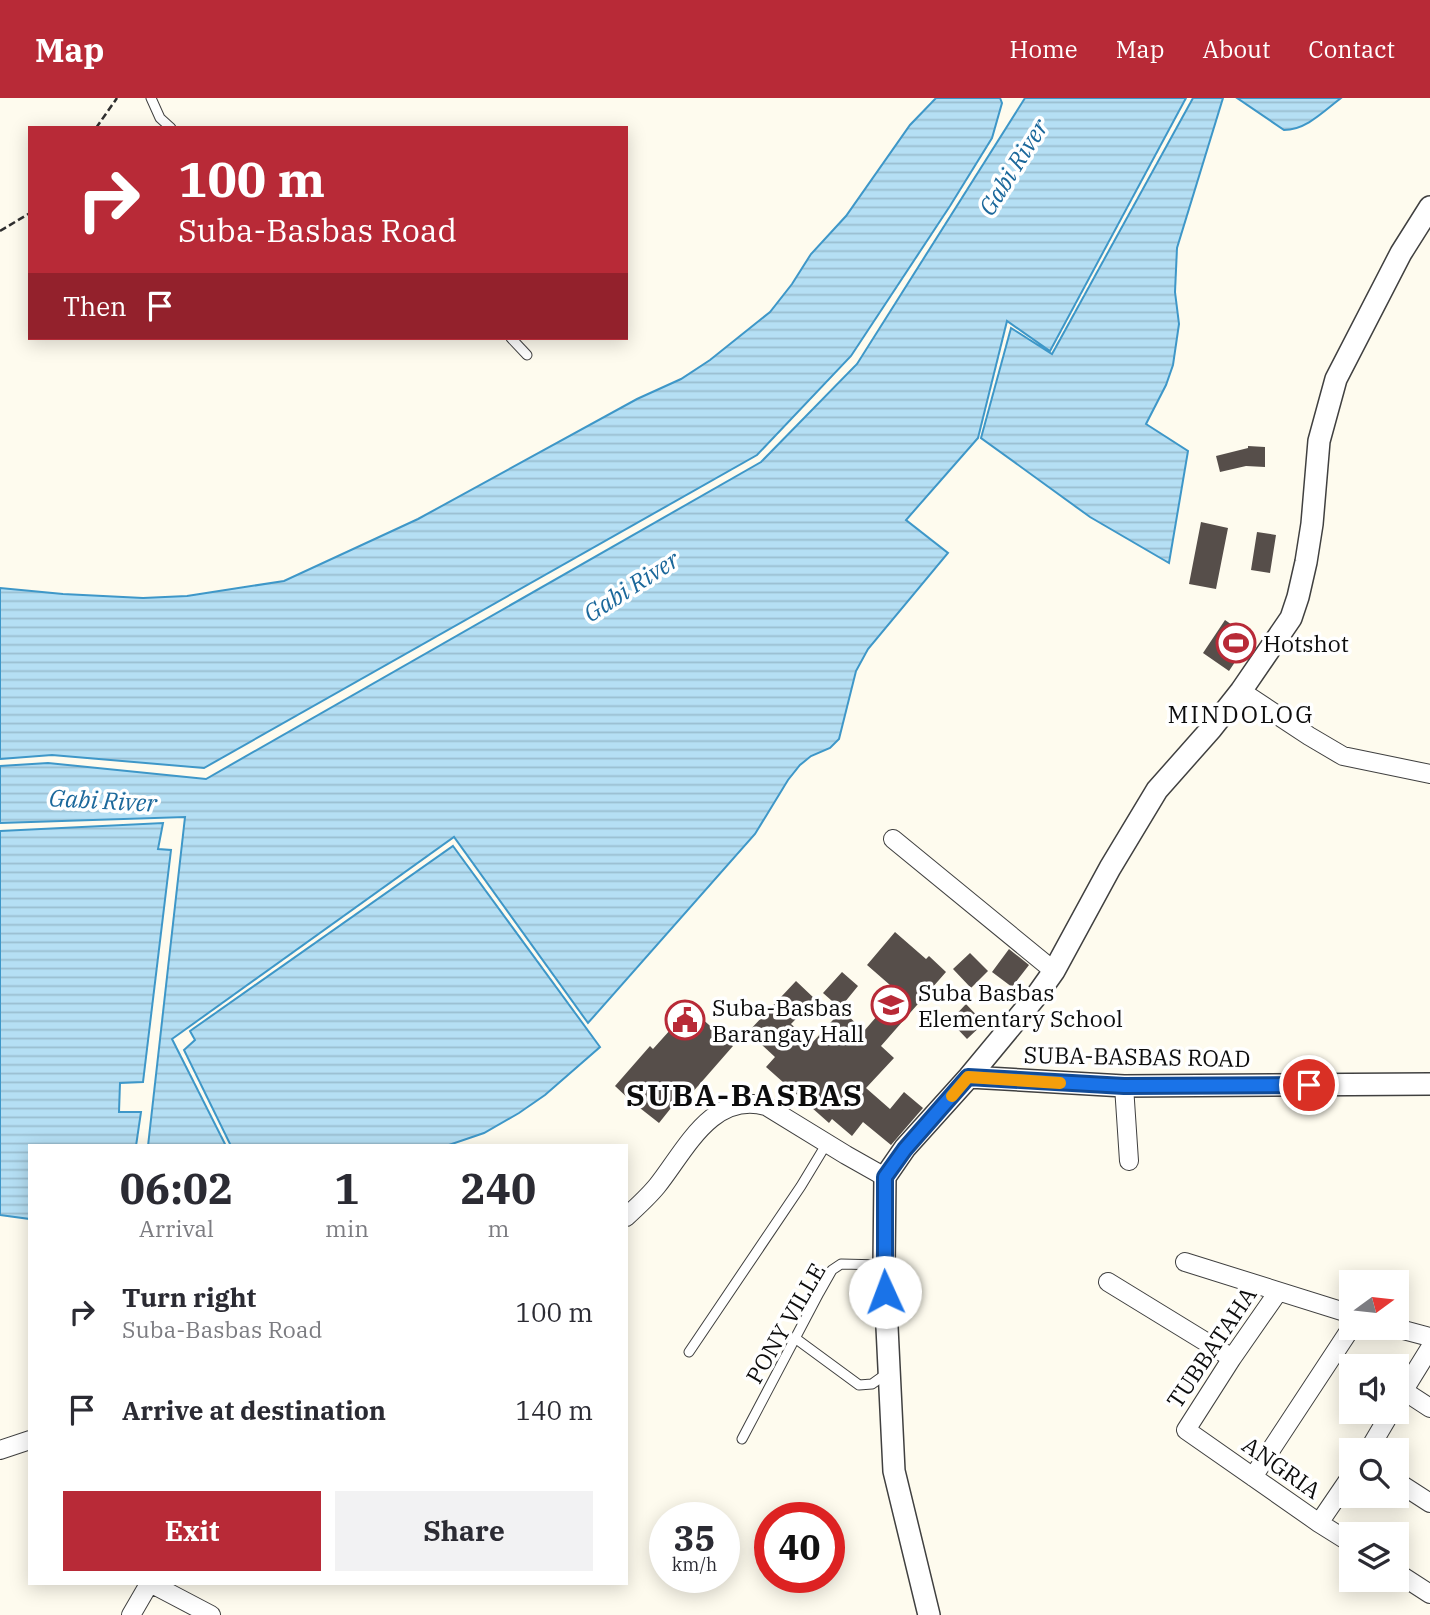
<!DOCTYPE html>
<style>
:root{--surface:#fff;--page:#f2f2f3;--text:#2b2b33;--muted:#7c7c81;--accent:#b82a37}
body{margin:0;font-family:"IBM Plex Serif",serif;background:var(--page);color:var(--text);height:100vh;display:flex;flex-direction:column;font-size:26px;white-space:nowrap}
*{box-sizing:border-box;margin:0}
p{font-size:23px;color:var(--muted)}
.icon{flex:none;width:38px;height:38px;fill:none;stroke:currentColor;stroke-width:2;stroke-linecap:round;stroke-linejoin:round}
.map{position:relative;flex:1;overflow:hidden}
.sheet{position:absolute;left:28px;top:1046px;width:600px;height:441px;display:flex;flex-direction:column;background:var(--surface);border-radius:0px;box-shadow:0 4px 18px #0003}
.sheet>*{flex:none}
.top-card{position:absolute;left:28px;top:28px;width:600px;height:214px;border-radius:0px;box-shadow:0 4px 18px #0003;background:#b82a37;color:#fff;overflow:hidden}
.needle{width:46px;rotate:75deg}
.fabs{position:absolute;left:1339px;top:1172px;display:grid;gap:14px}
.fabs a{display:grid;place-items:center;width:70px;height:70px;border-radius:0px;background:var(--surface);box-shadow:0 4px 18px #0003;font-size:35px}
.speed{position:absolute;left:649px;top:1404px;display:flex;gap:14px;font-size:35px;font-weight:700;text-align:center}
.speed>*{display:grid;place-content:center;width:91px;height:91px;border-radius:50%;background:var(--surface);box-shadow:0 4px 18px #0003;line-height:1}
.speed small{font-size:18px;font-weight:400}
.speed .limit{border:10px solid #d22;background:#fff;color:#111}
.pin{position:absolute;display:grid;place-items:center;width:60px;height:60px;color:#fff;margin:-30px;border:4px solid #fff;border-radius:50%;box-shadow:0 2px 7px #0007}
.me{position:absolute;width:77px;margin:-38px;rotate:358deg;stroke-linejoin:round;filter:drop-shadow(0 0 5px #0008)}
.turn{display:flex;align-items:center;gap:24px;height:147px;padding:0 35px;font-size:32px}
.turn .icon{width:91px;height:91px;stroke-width:2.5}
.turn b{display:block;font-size:49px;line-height:60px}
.then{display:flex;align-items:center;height:66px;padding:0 35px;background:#0003;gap:14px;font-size:26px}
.eta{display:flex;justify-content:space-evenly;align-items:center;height:119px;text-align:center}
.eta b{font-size:42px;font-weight:800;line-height:49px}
.cta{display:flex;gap:14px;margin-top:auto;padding:14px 35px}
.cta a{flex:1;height:80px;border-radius:0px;background:var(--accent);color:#fff;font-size:28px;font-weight:800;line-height:80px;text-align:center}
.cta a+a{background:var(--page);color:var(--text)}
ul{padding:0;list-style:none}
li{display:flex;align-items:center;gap:21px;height:98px;padding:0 35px}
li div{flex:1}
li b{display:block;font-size:26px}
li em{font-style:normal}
header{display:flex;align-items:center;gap:42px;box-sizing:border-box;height:98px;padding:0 35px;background:var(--accent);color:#fff}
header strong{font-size:33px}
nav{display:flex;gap:38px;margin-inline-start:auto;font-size:24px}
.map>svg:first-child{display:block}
.water{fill:url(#water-rules);stroke:#3e97c8;stroke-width:2}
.building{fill:#564e4a}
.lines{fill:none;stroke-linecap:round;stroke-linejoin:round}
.service-casing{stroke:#404040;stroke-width:11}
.minor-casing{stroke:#404040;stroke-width:20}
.tertiary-casing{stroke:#404040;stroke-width:24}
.path{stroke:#2f2f2f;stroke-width:2.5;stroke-dasharray:7 3.5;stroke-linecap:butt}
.service{stroke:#fff;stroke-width:9}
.minor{stroke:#fff;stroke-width:18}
.tertiary{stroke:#fff;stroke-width:21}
.route-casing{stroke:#114b97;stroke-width:18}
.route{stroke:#1a73e8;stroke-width:12}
.slow{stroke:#f59e0b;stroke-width:12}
.labels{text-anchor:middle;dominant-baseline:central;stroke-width:7;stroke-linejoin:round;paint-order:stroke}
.poi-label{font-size:23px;fill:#0d0d0d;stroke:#fff;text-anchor:start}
.street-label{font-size:23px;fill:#0d0d0d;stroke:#fff}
.water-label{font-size:24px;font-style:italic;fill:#1b689b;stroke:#fff}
.neighbourhood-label{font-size:24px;letter-spacing:2px;fill:#0d0d0d;stroke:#fff}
.district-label{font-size:30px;font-weight:bold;letter-spacing:2px;fill:#0d0d0d;stroke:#fff}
</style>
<header>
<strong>Map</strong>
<nav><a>Home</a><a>Map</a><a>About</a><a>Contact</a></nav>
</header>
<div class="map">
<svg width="1430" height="1517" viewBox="0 0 1430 1517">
<defs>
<pattern id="water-rules" width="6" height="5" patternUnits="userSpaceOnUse" patternTransform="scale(1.75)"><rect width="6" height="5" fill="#b5dff4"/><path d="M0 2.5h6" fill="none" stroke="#9abed0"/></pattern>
</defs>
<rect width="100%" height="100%" fill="#fefbee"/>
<path class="water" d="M936,0H1000L1002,5L992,40L950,108L851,258L757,357L204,670L52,657L0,661V490L63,496L143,500L187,498L219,493L284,483L418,421L637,301L681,281L710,262L770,214L792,186L811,156L846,118L910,27Z
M1025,0H1186L1050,253L1007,223L978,340L906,422L948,455L868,551L856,573L839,641L830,650L811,658L800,667L788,682L755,736L588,925L454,739L172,941L226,1048H148L185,719L0,725V668L48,665L206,681L761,364L857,266Z
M1193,0H1223L1177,150L1175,194L1179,226L1173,267L1166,287L1146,326L1188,353L1169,465L1090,419L981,340L1011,230L1052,256Z
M1237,0H1341C1324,13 1306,32 1284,32Z
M163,725L158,751L171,752L143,984L120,985L119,1014H141L136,1048H30V1121L0,1117V733Z
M453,748L600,949L545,997L519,1015L484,1035L446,1048H231L184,952L195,942L190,933Z"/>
<path class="building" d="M1248,348L1265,349V369L1246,368L1220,374L1216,358L1248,350Z
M1201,424L1228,430L1216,491L1189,486Z
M1257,434L1276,437L1270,475L1251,472Z
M1225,522L1251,540L1229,573L1203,555Z
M895,834L926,861L929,858L946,874L881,948L894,960L866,990L890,1011L904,994L923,1010L891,1047L863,1024L852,1038L832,1021L829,1025L766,969L775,959L748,934L796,883L815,901L791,926L812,945L842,912L864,933L898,894L867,867Z
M1009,851L1029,867L1012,889L992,874Z
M970,855L988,873L971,890L953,871Z
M842,874L858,888L840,910L823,895Z
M688,904L702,916L700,919L733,948L684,1004L679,1000L659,1025L631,1003L615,988L650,948L653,951L671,931L667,928Z
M966,906L984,925L967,941L950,923Z"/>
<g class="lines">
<defs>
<path id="service" d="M151,0L160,20L171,30
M511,240L527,257
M795,1240L859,1287L872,1286L886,1276
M689,1254L801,1088L827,1045
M742,1341L819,1195L832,1172L841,1166L882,1167"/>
<path id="minor" d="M1241,593L1309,638L1343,658L1430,676
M893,741L1054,873
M1124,988L1129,1063
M626,1119C637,1109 648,1099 657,1088C685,1053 712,993 766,1008L846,1057L885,1079
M1185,1164L1351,1216
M1108,1184L1232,1260
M1278,1194L1232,1260L1186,1332L1319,1425L1351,1445
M1396,1230L1430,1239
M1404,1293L1430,1310
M1396,1305L1430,1250
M0,1352L30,1342
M1368,1353L1391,1314
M1253,1379L1351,1230
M1396,1383L1430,1405
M1319,1425L1351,1378
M1396,1474L1430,1496
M152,1486L211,1517
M131,1517L149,1486"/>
<path id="tertiary" d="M969,979L1124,988L1430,986
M929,1517L894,1373L884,1167L885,1079L905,1050L969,979L1037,897L1054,873L1110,770L1157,692L1211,631L1241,593L1291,520L1298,499L1306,464L1312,426L1319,343L1336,281L1401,155L1430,109"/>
</defs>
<use href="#service" class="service-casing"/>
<use href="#minor" class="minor-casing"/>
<use href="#tertiary" class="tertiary-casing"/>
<path class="path" d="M96,30L117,0
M0,133L30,115"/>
<use href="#service" class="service"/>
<use href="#minor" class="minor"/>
<use href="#tertiary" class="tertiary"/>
</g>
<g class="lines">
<defs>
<path id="route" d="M885,1194V1079L905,1051L968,979L1124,988L1309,987"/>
</defs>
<use href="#route" class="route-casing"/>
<use href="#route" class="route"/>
<path class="slow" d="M952,998L968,979L1060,985"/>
</g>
<defs>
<symbol id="stadium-ring" viewBox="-11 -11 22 22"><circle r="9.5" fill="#fff" stroke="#b82a37" stroke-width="1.5"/><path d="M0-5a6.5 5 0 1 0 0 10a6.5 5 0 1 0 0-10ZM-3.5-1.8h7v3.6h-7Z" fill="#b82a37"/></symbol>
<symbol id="school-ring" viewBox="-11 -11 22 22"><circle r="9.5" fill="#fff" stroke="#b82a37" stroke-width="1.5"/><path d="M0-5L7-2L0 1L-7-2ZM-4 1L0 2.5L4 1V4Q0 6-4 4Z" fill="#b82a37"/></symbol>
<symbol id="civic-ring" viewBox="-11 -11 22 22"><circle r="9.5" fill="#fff" stroke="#b82a37" stroke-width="1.5"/><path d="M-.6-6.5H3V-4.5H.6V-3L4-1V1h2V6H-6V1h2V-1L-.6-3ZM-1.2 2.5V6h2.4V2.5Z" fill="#b82a37"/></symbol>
</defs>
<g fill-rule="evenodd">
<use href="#stadium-ring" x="1214" y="523" width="44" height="44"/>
<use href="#school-ring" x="869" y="885" width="44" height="44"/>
<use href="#civic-ring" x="663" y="900" width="44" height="44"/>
</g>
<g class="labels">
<g class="poi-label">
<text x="1263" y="545">Hotshot</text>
<text x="918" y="894">Suba Basbas<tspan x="918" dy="26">Elementary School</tspan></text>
<text x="712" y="909">Suba-Basbas<tspan x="712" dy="26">Barangay Hall</tspan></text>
</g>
<g class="street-label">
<text transform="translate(1137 958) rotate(1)">SUBA-BASBAS ROAD</text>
<text transform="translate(785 1225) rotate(-60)">PONY VILLE</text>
<text transform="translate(1211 1249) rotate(-56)">TUBBATAHA</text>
<text transform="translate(1282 1369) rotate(35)">ANGRIA</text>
</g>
<g class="water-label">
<text transform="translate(1013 69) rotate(-58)">Gabi River</text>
<text transform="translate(631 488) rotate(-33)">Gabi River</text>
<text transform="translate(103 702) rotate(3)">Gabi River</text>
</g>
<g class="neighbourhood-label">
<text x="1241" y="616">MINDOLOG</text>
</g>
<g class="district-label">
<text x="745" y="996">SUBA-BASBAS</text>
</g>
</g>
</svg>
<div class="fabs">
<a><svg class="needle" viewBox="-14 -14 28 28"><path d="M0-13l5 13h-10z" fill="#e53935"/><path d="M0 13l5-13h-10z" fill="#7c7c81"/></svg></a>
<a><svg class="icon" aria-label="sound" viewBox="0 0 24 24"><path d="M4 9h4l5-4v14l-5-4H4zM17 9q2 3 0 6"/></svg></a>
<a><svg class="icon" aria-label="search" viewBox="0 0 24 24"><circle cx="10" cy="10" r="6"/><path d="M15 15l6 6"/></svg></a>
<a><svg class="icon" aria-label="layers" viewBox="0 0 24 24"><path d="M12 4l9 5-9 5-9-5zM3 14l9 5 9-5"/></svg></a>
</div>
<div class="speed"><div>35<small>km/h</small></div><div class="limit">40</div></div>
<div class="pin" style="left:1309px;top:987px;background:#d93025"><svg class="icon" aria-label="arrive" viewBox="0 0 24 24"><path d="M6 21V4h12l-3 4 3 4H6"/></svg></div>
<svg class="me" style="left:885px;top:1194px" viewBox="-20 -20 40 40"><circle r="19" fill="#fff"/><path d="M0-13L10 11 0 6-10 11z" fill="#1a73e8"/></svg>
<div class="top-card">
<div class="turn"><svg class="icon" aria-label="right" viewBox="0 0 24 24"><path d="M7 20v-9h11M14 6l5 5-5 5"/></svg><div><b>100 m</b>Suba-Basbas Road</div></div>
<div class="then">Then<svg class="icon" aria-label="arrive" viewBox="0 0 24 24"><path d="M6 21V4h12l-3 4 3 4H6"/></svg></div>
</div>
<section class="sheet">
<div class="eta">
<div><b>06:02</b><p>Arrival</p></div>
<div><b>1</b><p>min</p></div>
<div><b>240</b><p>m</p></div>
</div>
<ul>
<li><svg class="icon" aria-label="right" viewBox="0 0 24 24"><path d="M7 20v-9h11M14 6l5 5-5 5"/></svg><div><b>Turn right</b><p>Suba-Basbas Road</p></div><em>100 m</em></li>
<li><svg class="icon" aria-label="arrive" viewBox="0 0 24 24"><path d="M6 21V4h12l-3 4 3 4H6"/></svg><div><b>Arrive at destination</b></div><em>140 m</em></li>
</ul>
<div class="cta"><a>Exit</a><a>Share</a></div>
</section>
</div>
